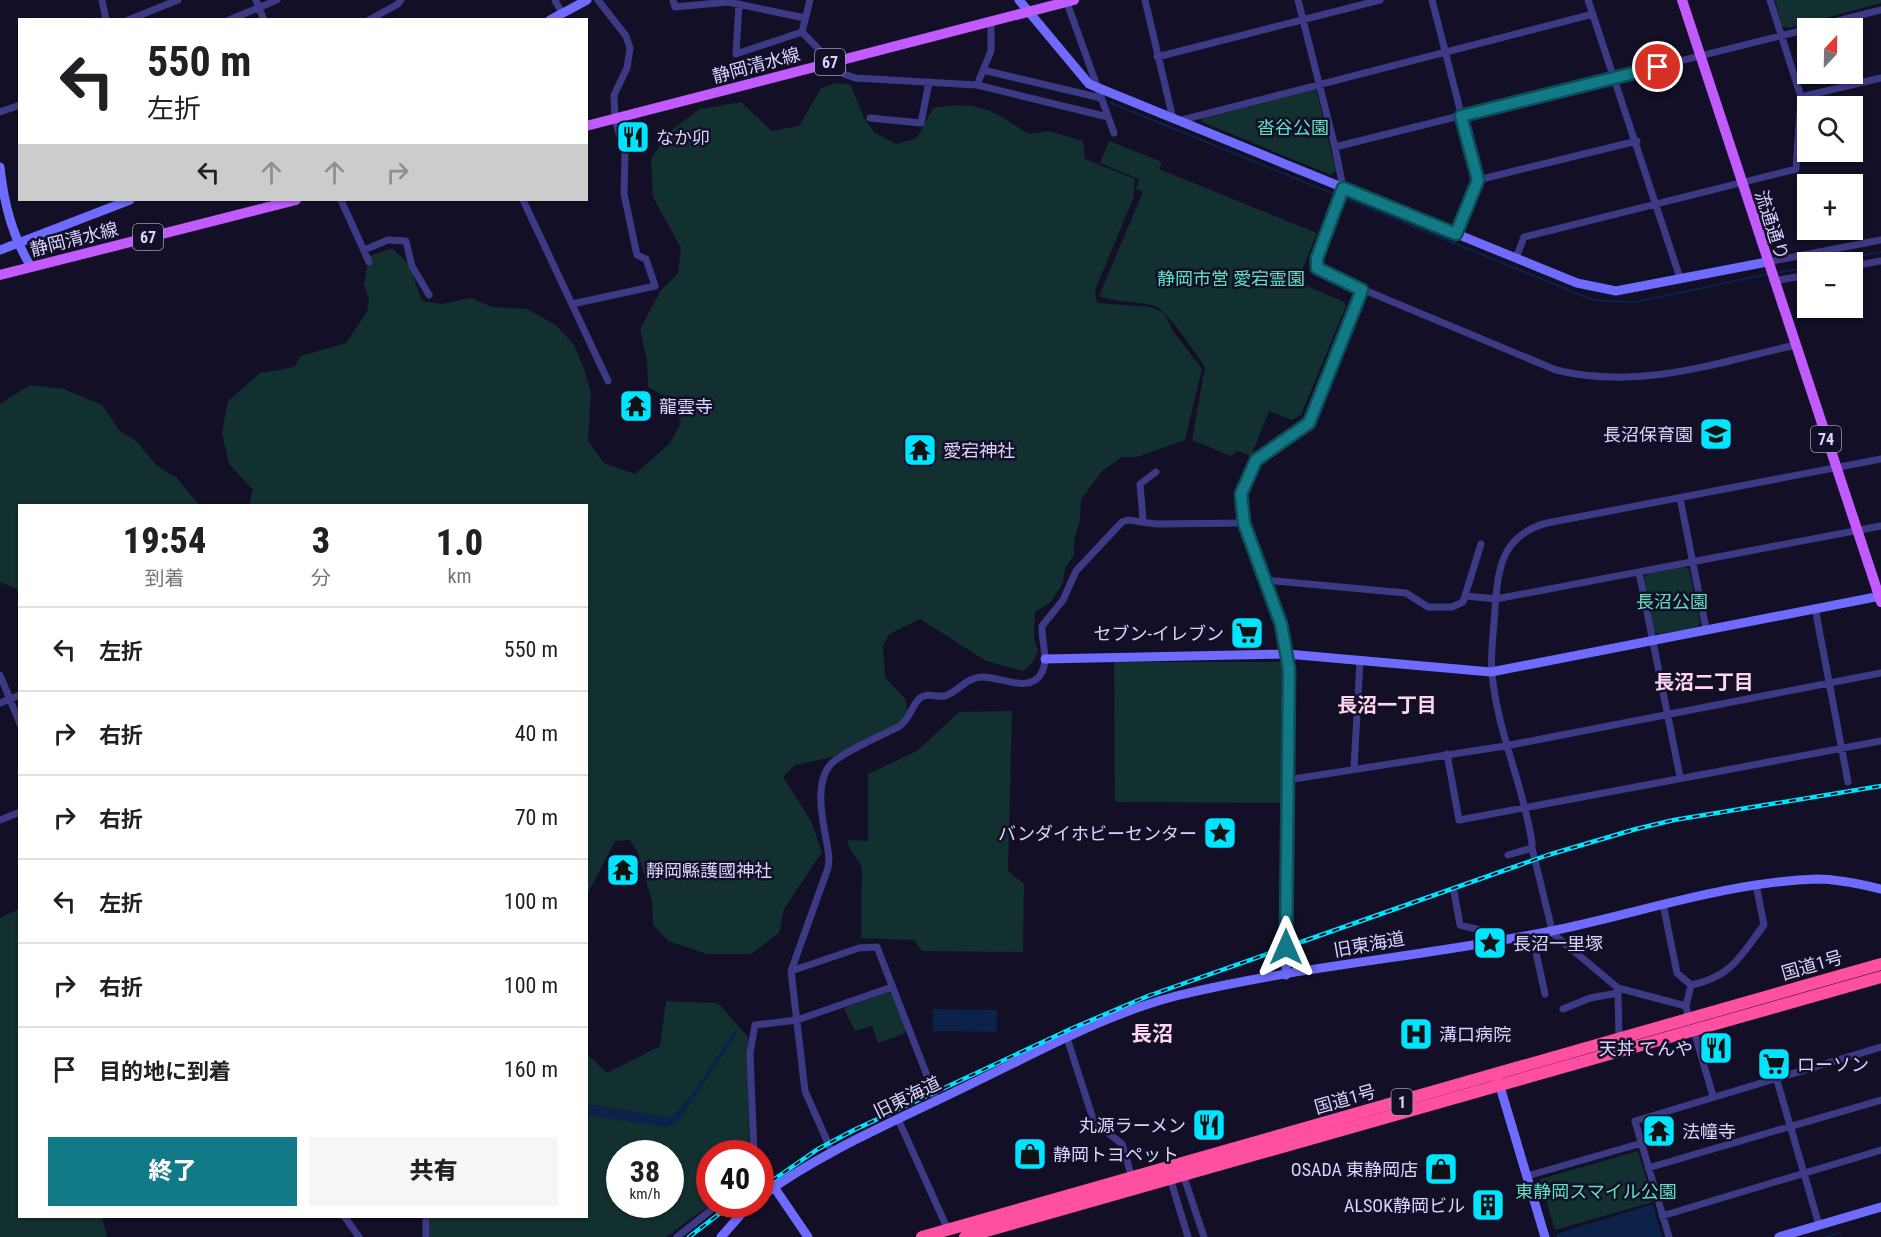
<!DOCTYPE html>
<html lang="ja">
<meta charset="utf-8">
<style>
:root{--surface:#fff;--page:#f6f6f6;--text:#202124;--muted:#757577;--line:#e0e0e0;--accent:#127987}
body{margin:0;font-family:"Roboto Condensed","Noto Sans JP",sans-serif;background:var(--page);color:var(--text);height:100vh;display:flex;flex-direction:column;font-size:22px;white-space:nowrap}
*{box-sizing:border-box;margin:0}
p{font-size:20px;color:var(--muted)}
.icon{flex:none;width:33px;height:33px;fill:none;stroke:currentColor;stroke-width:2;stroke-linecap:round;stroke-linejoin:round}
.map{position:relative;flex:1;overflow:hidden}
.side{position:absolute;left:18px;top:504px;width:570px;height:714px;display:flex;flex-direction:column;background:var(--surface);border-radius:0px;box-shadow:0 2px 4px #0004}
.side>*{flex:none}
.banner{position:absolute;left:18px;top:18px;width:570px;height:183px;border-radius:0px;box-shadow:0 2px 4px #0004;background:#fff;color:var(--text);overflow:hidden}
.needle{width:39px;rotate:22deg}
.buttons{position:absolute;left:1797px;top:18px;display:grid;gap:12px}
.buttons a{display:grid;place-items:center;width:66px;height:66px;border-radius:0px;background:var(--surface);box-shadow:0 2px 4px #0004;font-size:30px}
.speed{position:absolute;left:606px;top:1140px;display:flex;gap:12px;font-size:30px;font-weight:700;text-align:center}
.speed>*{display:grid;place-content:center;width:78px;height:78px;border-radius:50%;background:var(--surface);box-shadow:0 2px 4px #0004;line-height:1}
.speed small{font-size:15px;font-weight:400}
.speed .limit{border:9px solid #d22;background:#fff;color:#111}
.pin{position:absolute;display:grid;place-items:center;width:51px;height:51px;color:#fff;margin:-26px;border:3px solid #fff;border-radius:50%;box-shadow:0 2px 6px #0007}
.me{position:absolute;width:66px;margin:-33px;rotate:0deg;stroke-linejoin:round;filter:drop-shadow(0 0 4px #0008)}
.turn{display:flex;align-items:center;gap:21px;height:126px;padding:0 30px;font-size:27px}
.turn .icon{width:78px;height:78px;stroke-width:2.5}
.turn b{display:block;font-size:42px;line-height:51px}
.lanes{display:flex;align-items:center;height:57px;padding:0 30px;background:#0003;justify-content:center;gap:30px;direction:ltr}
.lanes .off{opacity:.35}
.eta{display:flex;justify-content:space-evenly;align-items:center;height:102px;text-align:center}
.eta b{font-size:36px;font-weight:800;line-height:42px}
.primary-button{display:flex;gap:12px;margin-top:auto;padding:12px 30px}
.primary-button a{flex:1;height:69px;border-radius:0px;background:var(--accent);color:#fff;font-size:24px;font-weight:800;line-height:69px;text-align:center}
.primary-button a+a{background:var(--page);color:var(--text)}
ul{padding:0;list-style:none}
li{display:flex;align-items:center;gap:18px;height:84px;padding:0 30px;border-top:2px solid var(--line)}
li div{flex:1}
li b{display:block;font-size:22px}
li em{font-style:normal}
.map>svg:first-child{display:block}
.green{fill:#12302f;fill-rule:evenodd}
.water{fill:#0c2248}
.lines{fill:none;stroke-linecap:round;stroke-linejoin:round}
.stream{stroke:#0c2248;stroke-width:2}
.street{stroke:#3d3a85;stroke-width:7}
.secondary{stroke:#6f6bff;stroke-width:9}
.primary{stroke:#c25bff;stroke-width:10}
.highway{stroke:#ff4fa3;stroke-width:12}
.rail-casing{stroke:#00e5ff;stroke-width:4.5}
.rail{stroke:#130f26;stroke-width:2;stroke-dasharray:7;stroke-linecap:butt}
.route-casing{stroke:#0c4f58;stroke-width:15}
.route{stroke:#127987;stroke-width:10}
.labels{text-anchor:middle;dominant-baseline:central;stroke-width:5;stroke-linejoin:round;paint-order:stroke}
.shield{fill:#130f26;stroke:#9e99be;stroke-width:1.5}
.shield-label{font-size:16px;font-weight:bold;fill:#d9d4ff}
.street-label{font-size:18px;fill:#d9d4ff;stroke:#130f26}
.park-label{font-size:18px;fill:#5fe0c0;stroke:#130f26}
.poi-label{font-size:18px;fill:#d9d4ff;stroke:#130f26;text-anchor:start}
.neighbourhood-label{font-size:20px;font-weight:bold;fill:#ffd6f0;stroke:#130f26}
.quarter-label{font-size:21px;font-weight:bold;fill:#ffd6f0;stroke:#130f26}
</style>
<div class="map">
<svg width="1881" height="1237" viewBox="0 0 1881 1237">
<rect width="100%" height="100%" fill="#130f26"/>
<path class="green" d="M1775,0H1881V3L1788,28L1782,26Z
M835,83L850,84L864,118L874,132L896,144L917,138L933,108C980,100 991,110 1029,134L1049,131L1083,141L1085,159L1135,179L1133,199L1095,290L1097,303L1151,307L1164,313L1173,331L1202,369L1185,440L1137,457H1122L1102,471L1081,500L1080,520L1074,540V555L1065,568L1063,583L1051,602L1035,612L1034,638L1038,651L1032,663L1023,671L986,661L920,619L889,634L883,646L885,677L905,699L910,718L846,754L795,765L783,777L811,821L822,852L784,909L779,933L751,954H707L668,941L653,925L652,901L638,853L630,840L615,841L587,895L586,506L249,505L253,490L229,464L222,433L228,401L260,373L294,367L301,356L346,343L367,312L369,299L364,285L369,256L392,248L409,264L422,301L442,304L471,298L492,307L527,309L556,325L574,345L584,369L591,392L588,441L604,463L635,474L670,443L681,423L672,400L648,387L647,361L640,329L661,290L678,274L681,248L653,197L651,160L666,134L700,109L741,102L772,131L799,126L821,88Z
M1316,89L1336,171L1331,175L1202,122V119Z
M1109,141L1162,162L1159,169L1317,233L1303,268L1307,286L1344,302L1346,306L1301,415L1292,420L1269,411L1251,456L1238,451L1231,456L1192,440L1205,367C1197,355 1166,309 1155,306C1136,301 1118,303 1099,296L1143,192L1136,189L1139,179L1100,163Z
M30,385L64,389L102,405L119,430L136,441L157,466L177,478L199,505L20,506L19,590L0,582V404Z
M1685,567L1689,569L1700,623L1697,627L1659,634L1654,632L1644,578L1647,574Z
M1114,662H1283V803L1115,802Z
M1012,711L1008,871L1024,884L1023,952L922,951L914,940L861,938L862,868C858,857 849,852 847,840L868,841V774L917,751L959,712Z
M19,909L20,1216L102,1217L107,1237H0V918Z
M888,992L892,994L906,1030L904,1034L878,1043L872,1026L855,1031L844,1008Z
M666,1001L718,1003L748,1037L749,1153L710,1154V1205L666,1237H430V1217L586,1216L587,1054L607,1073L660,1046ZM620,1154H670V1204H620Z
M1638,1151L1653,1202L1555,1230L1540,1179Z"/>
<path class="water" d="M933,1009L997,1010V1032L933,1031Z
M735,1030L738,1032L680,1119L674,1125L665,1127L587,1115V1104L672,1117L692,1094Z
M1653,1204L1662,1237H1557L1556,1234Z"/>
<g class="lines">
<path class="stream" d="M1111,103L1593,300L1635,302L1768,274
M1827,262L1881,252
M1777,273L1808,267
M1826,1237L1840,1233"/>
<path class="street" d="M102,0L106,20
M256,0L264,20
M555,0L562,13
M673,0L675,7L728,2L805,18
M810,0L802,32L831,62
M1066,0L1114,133
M1145,0L1173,119
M1298,0L1335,147L1343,188L1317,258V268L1326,274L1556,370C1639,390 1713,364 1795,345
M1432,0L1478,180L1456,234
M1588,0L1680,278
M739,4L736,54L802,32
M128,20L178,0
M229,20L277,0
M369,20L398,4L401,0
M1810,28L1881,10
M1157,57L1380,0
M840,60L844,74L855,78L977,85L1108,117
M983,70L1101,98
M977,85L991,51V23
M1801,97L1881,78
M0,112L20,105
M870,118L921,123L929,82
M1178,121L1593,14
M1335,147L1808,29
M1478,180L1637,141
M341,200L369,262
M523,200L608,381
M364,250L388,240L406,241L412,266L429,295
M1516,258L1524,237L1796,169L1801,97L1770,0
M1767,262L1881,240
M1852,266L1881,261
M1773,281L1808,275
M572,304L655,286L646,259L637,255L624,194L625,154L615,119L614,95L627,68L630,48L626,36L598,0
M1680,498L1706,629
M1143,520L1140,484L1156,472
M1639,572L1680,777
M1265,580L1406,593L1428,607H1452L1463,602L1481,544
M1466,596L1496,599L1881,526
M1815,608L1848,782
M0,675L20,724
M0,703L20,695
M1447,754L1459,820L1881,741
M1354,768L1360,661
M1287,780L1505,746L1881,673
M0,820L20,812
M1532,848L1552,930
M1508,855L1532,848V843C1524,786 1497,732 1492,673C1490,653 1494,630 1495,609C1498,567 1502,535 1547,523L1881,459
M1454,892L1460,925L1484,931L1488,941
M1663,904L1677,973L1691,985C1732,977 1741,955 1764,925L1756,885
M1550,931L1618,988L1686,1006L1689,1020
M1532,934L1545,994
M791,971L859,948L877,947L937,1101
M1618,991L1619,1039
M1686,1006L1691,985
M1563,1009L1590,998L1618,993
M1694,1031L1713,1096
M1067,1038L1094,1122L1122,1144L1132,1178
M1776,1077L1819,1225
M898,1119L948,1230
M832,1152L805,1091L791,971L828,868L829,858C826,831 811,786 831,764C842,752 883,735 900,726C911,716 910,710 918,700C925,691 936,698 945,696C958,692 965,678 981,677C1000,676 1031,695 1042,672C1049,658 1041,641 1042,626L1063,600L1076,571L1122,522L1128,520L1156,524L1244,523
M754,1154L750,1053L755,1025L797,1020L892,987
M1648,1168L1881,1100
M1183,1174L1204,1237
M1527,1176L1642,1143
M1170,1178L1188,1237
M344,1216L359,1237
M1662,1216L1881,1150
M426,1237V1216
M677,1237L711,1210L712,1204
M1669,1237L1635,1121L1881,1047"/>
<path class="secondary" d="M1019,0L1089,84L1577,283L1616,291L1767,262
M550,20L587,0
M0,167C4,204 12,235 31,267
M0,250L130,200
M1045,659L1287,654L1491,672L1881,596
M1286,975L1289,669L1281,624L1244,523L1241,494L1256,460L1309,423L1362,290
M1498,1080L1545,1237
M774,1187L808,1237
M760,1197C824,1150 898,1120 969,1085C1036,1053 1103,1015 1176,996C1302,965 1434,956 1561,929C1645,911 1730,882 1817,879C1838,879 1860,884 1881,889
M721,1237L750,1204
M1779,1237L1881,1207"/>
<path class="primary" d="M1682,0L1881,602
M586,126L1074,0
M0,275L296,200"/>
<path class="highway" d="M922,1237L1881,964
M965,1237L1881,977"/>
<defs>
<path id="rail" d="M760,1189L818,1149L854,1130L1073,1028L1148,996L1548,855L1636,829L1674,820L1881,786
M689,1237L732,1204"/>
</defs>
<use href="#rail" class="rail-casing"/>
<use href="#rail" class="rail"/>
</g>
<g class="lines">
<defs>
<path id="route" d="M1286,947L1289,669L1281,624L1244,523L1241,494L1256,460L1309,423L1362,290L1317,268V258L1343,188L1456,234L1478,180L1461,116L1658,67"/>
</defs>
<use href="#route" class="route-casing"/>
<use href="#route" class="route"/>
</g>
<defs>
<symbol id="restaurant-square" viewBox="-11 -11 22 22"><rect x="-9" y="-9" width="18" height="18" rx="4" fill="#00e5ff" stroke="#130f26"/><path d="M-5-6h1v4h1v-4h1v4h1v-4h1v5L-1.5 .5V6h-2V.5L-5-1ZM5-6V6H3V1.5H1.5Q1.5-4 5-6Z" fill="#111"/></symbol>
<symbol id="temple-square" viewBox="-11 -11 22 22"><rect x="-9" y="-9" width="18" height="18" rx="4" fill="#00e5ff" stroke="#130f26"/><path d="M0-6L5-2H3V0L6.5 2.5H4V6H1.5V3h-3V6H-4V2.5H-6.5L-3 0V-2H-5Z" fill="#111"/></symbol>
<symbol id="school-square" viewBox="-11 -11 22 22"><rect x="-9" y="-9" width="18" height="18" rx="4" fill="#00e5ff" stroke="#130f26"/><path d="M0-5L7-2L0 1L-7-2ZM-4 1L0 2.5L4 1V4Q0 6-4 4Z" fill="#111"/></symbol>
<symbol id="supermarket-square" viewBox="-11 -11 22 22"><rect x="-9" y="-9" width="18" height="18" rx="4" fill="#00e5ff" stroke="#130f26"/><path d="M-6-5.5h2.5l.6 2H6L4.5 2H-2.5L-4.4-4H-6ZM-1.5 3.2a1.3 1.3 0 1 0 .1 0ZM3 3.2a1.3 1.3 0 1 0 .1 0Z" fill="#111"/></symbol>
<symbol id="sight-square" viewBox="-11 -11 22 22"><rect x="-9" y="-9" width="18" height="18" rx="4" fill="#00e5ff" stroke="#130f26"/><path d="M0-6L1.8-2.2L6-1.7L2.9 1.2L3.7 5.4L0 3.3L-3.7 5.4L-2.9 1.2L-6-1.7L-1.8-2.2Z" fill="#111"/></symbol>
<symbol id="hospital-square" viewBox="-11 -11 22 22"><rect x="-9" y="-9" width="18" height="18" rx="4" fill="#00e5ff" stroke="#130f26"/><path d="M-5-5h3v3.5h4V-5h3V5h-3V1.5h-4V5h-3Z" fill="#111"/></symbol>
<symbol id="shop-square" viewBox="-11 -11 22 22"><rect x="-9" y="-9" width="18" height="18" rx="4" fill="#00e5ff" stroke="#130f26"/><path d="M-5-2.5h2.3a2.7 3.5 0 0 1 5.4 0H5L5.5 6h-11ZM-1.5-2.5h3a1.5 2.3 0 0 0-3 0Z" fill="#111"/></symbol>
<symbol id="building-square" viewBox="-11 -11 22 22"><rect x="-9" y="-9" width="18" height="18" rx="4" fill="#00e5ff" stroke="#130f26"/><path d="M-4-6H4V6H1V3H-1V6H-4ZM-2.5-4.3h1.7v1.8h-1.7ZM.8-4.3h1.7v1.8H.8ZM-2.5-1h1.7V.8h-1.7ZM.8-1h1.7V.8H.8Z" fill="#111"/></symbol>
</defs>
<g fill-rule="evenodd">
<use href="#restaurant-square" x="614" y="118" width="38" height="38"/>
<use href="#temple-square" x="617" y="387" width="38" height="38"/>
<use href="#school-square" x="1697" y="415" width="38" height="38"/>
<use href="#temple-square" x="901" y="431" width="38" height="38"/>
<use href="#supermarket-square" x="1228" y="614" width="38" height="38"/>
<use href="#sight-square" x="1201" y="814" width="38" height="38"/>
<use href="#temple-square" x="604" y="851" width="38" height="38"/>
<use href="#sight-square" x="1471" y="924" width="38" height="38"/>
<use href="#hospital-square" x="1397" y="1015" width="38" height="38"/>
<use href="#restaurant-square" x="1697" y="1029" width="38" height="38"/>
<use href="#supermarket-square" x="1755" y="1045" width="38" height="38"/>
<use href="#restaurant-square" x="1190" y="1106" width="38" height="38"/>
<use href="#temple-square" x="1640" y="1112" width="38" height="38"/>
<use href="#shop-square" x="1011" y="1135" width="38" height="38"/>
<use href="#shop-square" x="1422" y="1150" width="38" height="38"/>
<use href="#building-square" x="1469" y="1186" width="38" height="38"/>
</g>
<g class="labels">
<g class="shield">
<rect x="815" y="49" width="30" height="26" rx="4.5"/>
<rect x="133" y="224" width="30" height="26" rx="4.5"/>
<rect x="1811" y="426" width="30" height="26" rx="4.5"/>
<rect x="1391.5" y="1089" width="21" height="26" rx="4.5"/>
</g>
<g class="shield-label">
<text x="830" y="62">67</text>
<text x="148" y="237">67</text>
<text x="1826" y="439">74</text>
<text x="1402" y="1102">1</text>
</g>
<g class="street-label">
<text transform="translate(756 65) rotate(-15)">静岡清水線</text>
<text transform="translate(1772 225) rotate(72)">流通通り</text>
<text transform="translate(74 239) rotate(-14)">静岡清水線</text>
<text transform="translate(1369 944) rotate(-10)">旧東海道</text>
<text transform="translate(1812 965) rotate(-16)">国道1号</text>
<text transform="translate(907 1097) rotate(-26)">旧東海道</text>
<text transform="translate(1345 1099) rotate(-16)">国道1号</text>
</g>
<g class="park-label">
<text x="1293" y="127">沓谷公園</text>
<text x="1231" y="278">静岡市営 愛宕霊園</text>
<text x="1672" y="601">長沼公園</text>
<text x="1596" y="1191">東静岡スマイル公園</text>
</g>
<g class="poi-label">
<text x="656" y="137">なか卯</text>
<text x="659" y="406">龍雲寺</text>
<text x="1693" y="434" text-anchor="end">長沼保育園</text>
<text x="943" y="450">愛宕神社</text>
<text x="1224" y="633" text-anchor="end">セブン-イレブン</text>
<text x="1197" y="833" text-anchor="end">バンダイホビーセンター</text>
<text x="646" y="870">靜岡縣護國神社</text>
<text x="1513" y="943">長沼一里塚</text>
<text x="1439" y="1034">溝口病院</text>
<text x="1693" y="1048" text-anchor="end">天丼 てんや</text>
<text x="1797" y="1064">ローソン</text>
<text x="1186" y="1125" text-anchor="end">丸源ラーメン</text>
<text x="1682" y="1131">法幢寺</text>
<text x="1053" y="1154">静岡トヨペット</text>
<text x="1418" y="1169" text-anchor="end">OSADA 東静岡店</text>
<text x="1465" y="1205" text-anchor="end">ALSOK静岡ビル</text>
</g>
<g class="neighbourhood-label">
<text x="1704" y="682">長沼二丁目</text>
<text x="1387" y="705">長沼一丁目</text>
</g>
<g class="quarter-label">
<text x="1152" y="1034">長沼</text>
</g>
</g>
</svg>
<div class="buttons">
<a><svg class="needle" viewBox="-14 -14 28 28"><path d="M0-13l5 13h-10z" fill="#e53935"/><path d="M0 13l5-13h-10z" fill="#757577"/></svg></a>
<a><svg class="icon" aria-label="search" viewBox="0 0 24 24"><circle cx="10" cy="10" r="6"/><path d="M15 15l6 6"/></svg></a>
<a>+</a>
<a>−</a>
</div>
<div class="speed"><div>38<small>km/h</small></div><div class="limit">40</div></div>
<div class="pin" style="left:1658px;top:67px;background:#d93025"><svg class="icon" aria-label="arrive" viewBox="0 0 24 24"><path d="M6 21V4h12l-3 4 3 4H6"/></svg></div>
<svg class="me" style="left:1286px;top:947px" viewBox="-20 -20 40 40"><path d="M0-17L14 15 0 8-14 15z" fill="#127987" stroke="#fff" stroke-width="4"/></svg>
<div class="banner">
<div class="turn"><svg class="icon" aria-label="left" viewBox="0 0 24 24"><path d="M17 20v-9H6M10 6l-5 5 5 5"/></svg><div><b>550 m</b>左折</div></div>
<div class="lanes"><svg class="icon" aria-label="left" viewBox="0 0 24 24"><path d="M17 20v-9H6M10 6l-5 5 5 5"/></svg><svg class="icon off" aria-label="ahead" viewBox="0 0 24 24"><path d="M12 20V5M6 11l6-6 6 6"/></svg><svg class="icon off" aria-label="ahead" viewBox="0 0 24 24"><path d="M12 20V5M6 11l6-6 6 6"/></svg><svg class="icon off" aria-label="right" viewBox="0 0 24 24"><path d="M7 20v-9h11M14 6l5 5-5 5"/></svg></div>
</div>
<section class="side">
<div class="eta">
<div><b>19:54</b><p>到着</p></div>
<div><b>3</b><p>分</p></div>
<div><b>1.0</b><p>km</p></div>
</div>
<ul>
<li><svg class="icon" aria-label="left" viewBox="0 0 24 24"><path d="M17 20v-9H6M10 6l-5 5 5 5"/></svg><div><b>左折</b></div><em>550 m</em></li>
<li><svg class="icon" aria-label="right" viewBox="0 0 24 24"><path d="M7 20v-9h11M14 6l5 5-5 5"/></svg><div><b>右折</b></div><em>40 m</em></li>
<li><svg class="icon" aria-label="right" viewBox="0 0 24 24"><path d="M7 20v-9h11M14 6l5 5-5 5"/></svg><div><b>右折</b></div><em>70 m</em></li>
<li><svg class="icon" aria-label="left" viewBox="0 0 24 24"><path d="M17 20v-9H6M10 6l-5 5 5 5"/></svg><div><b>左折</b></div><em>100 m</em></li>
<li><svg class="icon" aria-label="right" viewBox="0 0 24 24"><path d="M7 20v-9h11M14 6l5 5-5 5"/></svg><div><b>右折</b></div><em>100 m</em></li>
<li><svg class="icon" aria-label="arrive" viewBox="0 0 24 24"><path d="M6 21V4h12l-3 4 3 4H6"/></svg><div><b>目的地に到着</b></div><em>160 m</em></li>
</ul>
<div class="primary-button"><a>終了</a><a>共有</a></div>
</section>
</div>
